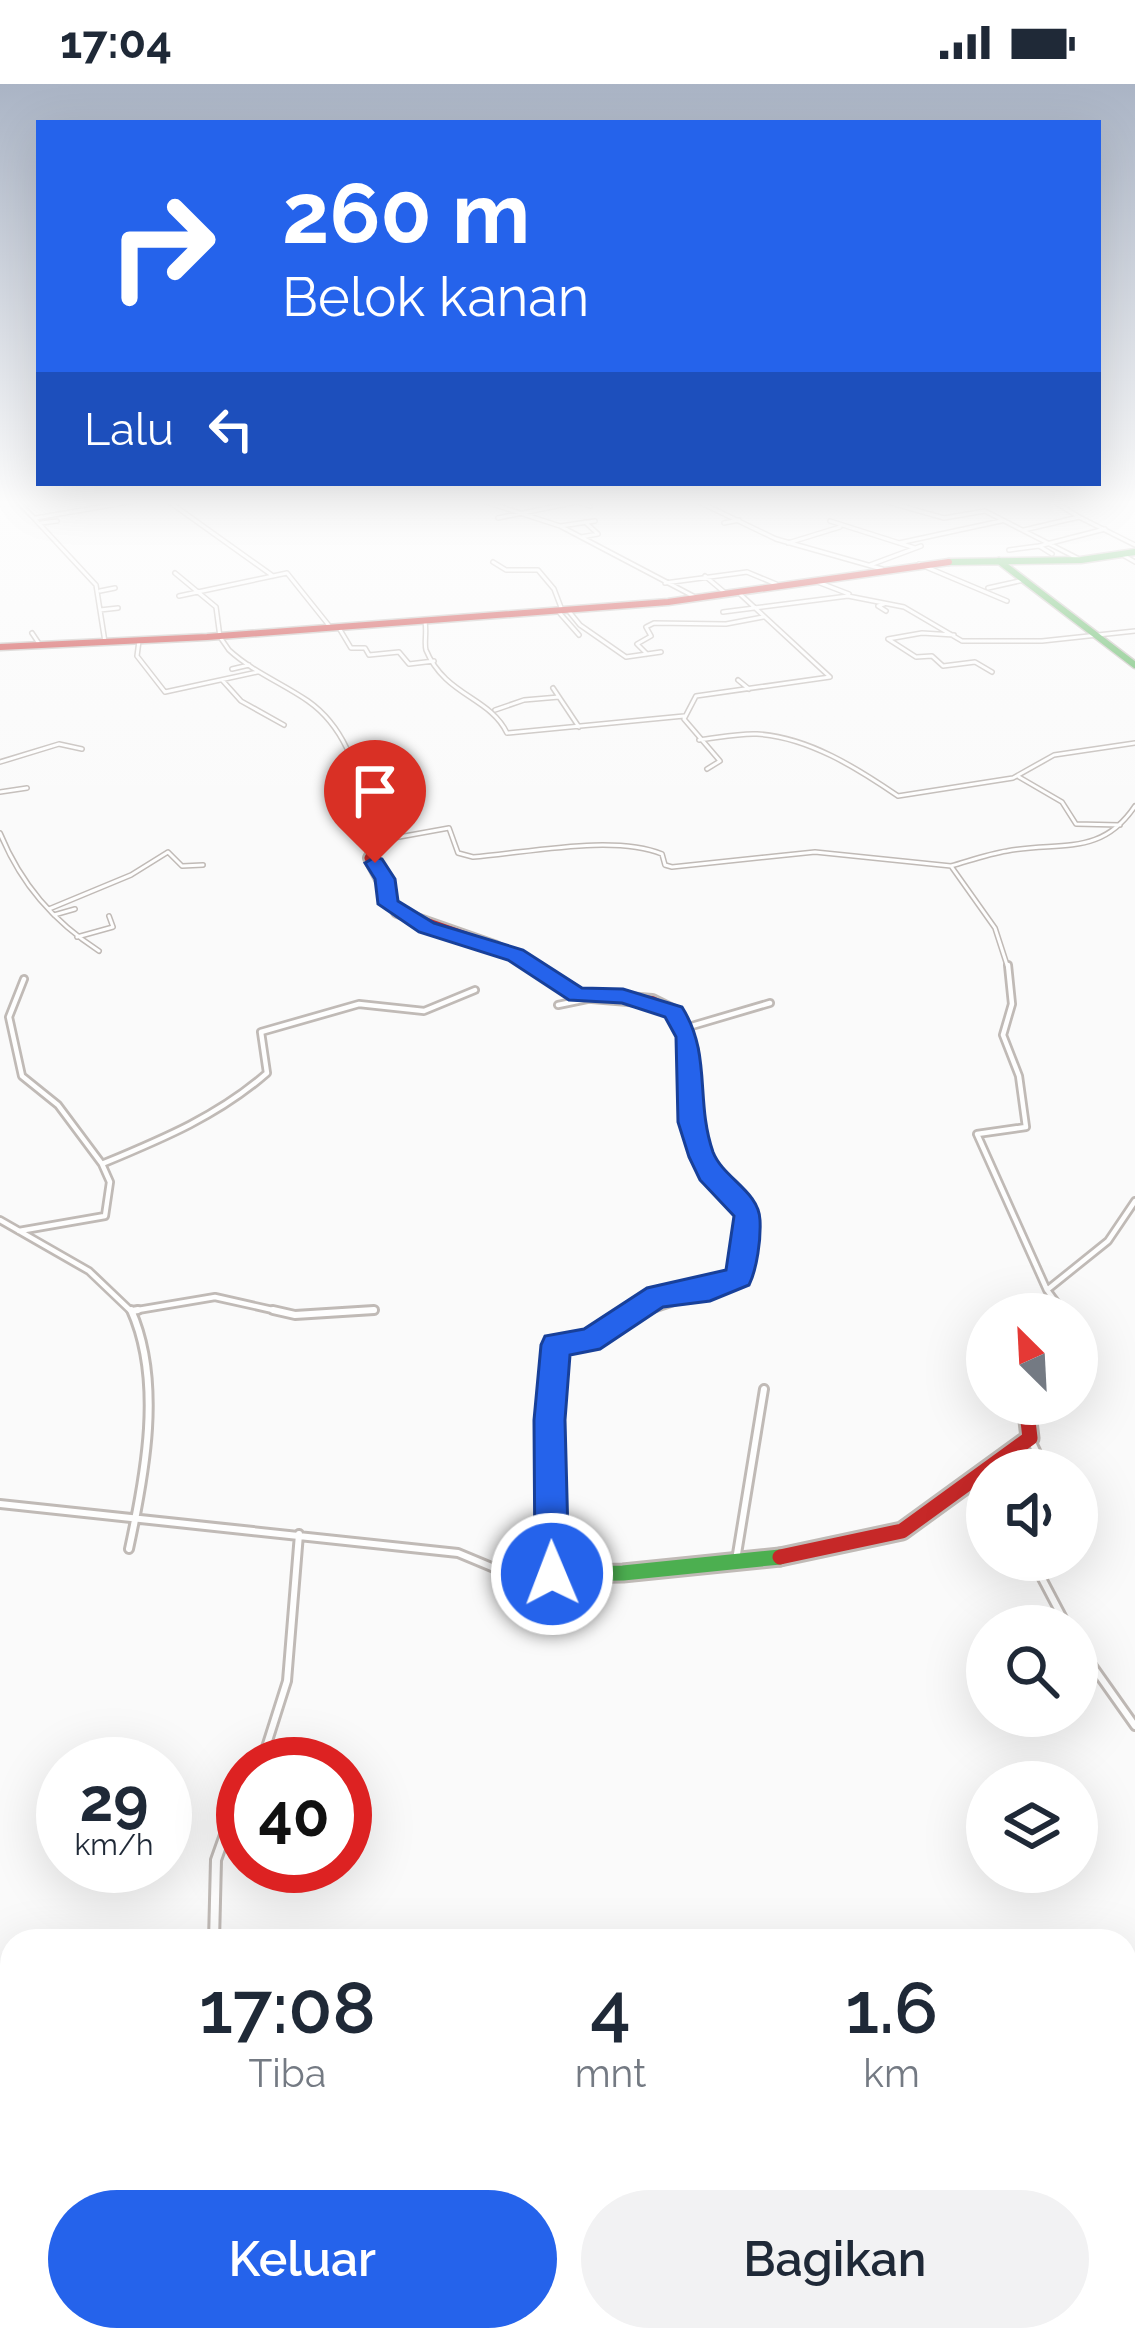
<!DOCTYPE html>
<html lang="id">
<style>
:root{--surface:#fff;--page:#f2f2f3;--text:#1f2937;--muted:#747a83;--accent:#2563eb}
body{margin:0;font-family:Raleway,sans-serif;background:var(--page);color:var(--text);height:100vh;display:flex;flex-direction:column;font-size:45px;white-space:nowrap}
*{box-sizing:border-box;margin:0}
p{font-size:39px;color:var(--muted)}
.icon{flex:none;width:66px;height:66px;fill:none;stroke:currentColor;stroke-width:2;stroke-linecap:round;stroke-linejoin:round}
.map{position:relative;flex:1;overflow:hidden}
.details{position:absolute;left:0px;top:1845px;width:1137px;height:423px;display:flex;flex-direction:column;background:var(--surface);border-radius:36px 36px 0 0;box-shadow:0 12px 48px #0002}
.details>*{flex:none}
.top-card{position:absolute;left:36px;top:36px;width:1065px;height:366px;border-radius:0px;box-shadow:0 12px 48px #0002;background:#2563eb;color:#fff;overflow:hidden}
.needle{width:78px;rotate:336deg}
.controls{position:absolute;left:966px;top:1209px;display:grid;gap:24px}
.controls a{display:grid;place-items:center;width:132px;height:132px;border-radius:50%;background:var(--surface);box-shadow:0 12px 48px #0002;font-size:60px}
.speed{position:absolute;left:36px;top:1653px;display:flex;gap:24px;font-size:60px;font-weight:700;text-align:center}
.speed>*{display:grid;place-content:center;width:156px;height:156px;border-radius:50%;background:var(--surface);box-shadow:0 12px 48px #0002;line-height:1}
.speed small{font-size:30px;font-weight:400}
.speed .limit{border:18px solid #d22;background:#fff;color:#111}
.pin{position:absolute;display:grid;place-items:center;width:102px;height:102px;color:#fff;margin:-123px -51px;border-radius:50% 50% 50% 0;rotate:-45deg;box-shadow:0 0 12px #0007}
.pin .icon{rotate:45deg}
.me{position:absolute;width:132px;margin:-66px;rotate:359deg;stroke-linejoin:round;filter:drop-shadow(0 0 9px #0008)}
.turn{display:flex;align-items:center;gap:42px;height:252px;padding:0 48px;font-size:54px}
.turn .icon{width:156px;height:156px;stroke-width:2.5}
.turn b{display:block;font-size:84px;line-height:102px}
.then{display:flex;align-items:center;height:114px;padding:0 48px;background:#0003;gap:24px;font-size:45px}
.eta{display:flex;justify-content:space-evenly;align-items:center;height:204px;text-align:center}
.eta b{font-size:72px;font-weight:600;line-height:84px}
.button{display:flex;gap:24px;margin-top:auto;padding:24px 48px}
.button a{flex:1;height:138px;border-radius:72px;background:var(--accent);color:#fff;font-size:48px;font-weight:600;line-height:138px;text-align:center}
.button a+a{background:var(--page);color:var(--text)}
.status{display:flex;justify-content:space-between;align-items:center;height:84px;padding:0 60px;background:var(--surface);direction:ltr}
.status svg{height:33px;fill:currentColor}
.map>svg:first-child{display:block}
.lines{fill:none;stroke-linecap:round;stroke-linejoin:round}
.street-far3-casing{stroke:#c0bab6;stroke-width:6}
.street-far2-casing{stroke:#c0bab6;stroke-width:10}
.street-far1-casing{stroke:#c0bab6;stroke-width:12}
.street-casing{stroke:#c0bab6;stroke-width:14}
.fast-far1-casing{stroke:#c0bab6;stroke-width:9}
.fast-casing{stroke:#c0bab6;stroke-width:21}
.jam-far3-casing{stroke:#c0bab6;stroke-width:9}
.jam-far2-casing{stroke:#c0bab6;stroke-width:14}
.jam-far1-casing{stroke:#c0bab6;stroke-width:16}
.jam-casing{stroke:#c0bab6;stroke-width:21}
.street-far3{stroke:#fefefe;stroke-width:3}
.street-far2{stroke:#fefefe;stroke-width:4.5}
.street-far1{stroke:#fefefe;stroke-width:6}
.street{stroke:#fefefe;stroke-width:8}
.fast-far1{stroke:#4caf50;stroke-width:6}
.fast{stroke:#4caf50;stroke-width:15}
.jam-far3{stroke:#c62828;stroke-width:6}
.jam-far2{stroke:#c62828;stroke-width:9}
.jam-far1{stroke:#c62828;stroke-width:10}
.jam{stroke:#c62828;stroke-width:15}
.route{fill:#2563eb;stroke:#184099;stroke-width:3}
</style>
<div class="status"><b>17:04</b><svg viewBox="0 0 49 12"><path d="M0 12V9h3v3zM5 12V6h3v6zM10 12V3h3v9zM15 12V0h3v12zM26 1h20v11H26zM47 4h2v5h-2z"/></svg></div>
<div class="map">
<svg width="1135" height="2266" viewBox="0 0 1135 2266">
<rect width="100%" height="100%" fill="#fafafa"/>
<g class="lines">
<defs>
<path id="street-far3" d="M18,417L96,501L105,558
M168,417L273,492
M483,417L560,442L695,513
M697,417L776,455L882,485
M884,417L944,434L985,427L1081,476
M1053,417L1079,433
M36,434L135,417
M498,434L577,418L590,422
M830,437L915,464
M41,439L57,437
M724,439L739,436
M560,442L595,437
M1024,446L1079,433L1135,461
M581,453L598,450L585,438
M788,459L840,443
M899,459L1001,437
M1009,466L1039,462
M1052,470L1039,462L1105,445
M1121,470L1135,478
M493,478L506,486H538L554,505L562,526
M919,480L1007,517
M870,481L921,462
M175,489L216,523L220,553L229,566C253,588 282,599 308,617C355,650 360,707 377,757L449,744L458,769L473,773C526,769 613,750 662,770L665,781L672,783L815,768L951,782L995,844L1008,884
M705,492L724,508
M815,497L849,510
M665,499L747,488L776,500
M988,504L1024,496
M100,507L115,504
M179,512L287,489L331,544
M884,520L878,522L886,527
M567,525L580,541L626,573L661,568
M100,526L118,524
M557,526L579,551
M723,528L848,512L904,523L962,557H1042L1135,547
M425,538C427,547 424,560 426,566C445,612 490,613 507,649L684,632
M339,544L351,564H365L369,571L399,568L409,580L434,577
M32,549L40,561
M954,551L922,549L888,555L916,573L932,572L943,582L975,578L992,588
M139,557L137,572L165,608L257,588
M647,570L637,560L651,552L646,543L654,539L726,540L763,533
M232,585L249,581
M738,596L749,605
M223,597L241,617L284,641
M553,604L579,643
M495,626L524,616L559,613
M699,656C717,654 739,649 757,650C808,653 857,684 898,712L1013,694L1054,671L1135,659
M0,678L59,660L82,665
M707,685L720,677L684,635L696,612L830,593L740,510
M1019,693L1062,718L1076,740L1120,741
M0,708L27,704
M0,749C21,800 53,837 99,867
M951,782C969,777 988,770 1007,767C1060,757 1101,773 1135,722
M49,825L131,791L168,768L182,782L203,781
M54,831L75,825
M77,853L113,843L109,832"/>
<path id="street-far2" d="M1008,881L1012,920L1003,951L1019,992L1026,1043L977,1050L1047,1206
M24,895L9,933L22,992L58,1021L102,1080
M558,921L592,914
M685,944L770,919
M0,1136L89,1187L133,1229
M19,1147L105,1132L110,1098L102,1080C162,1055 218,1032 267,989L261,948L359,920L424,927L475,906
M132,1227L215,1213L286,1229
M327,1229L374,1226
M1064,1229L1047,1206L1108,1157L1135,1117"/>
<path id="street-far1" d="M273,1226L295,1231L374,1226
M1062,1226L1065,1230
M132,1227L138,1226
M1030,1354L1045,1386
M0,1420L458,1469L494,1484L552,1490
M129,1465C145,1391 163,1297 131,1226
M736,1476L764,1305
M1037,1476L1036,1483L1067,1542
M1077,1560L1135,1642
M261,1679L287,1597L299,1450"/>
<path id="street" d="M214,1857L216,1776L243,1700
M0,2226L12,2166
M416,2256L428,2266"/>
<path id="fast-far1" d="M999,477L1135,581
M949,478L1081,476L1135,468"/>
<path id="fast" d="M628,1231L590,1257L556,1261L550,1337L552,1490L623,1489L780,1473"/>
<path id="jam-far3" d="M0,563L207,553L668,518L949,478"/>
<path id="jam-far2" d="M379,757L369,774L397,828L494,862L536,884"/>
<path id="jam-far1" d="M532,881L580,911L652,917L674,928L682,938L692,967L698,1064L707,1085L742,1127L746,1141L739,1193L632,1229"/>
<path id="jam" d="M628,1231L637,1226
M780,1473L902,1447L1030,1354L1026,1320"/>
</defs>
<use href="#street-far3" class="street-far3-casing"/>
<use href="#street-far2" class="street-far2-casing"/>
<use href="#street-far1" class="street-far1-casing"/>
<use href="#street" class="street-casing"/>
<use href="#fast-far1" class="fast-far1-casing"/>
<use href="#fast" class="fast-casing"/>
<use href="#jam-far3" class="jam-far3-casing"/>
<use href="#jam-far2" class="jam-far2-casing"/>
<use href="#jam-far1" class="jam-far1-casing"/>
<use href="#jam" class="jam-casing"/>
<use href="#street-far3" class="street-far3"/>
<use href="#street-far2" class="street-far2"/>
<use href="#street-far1" class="street-far1"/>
<use href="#street" class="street"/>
<use href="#fast-far1" class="fast-far1"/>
<use href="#fast" class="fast"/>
<use href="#jam-far3" class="jam-far3"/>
<use href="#jam-far2" class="jam-far2"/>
<use href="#jam-far1" class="jam-far1"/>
<use href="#jam" class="jam"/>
</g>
<linearGradient id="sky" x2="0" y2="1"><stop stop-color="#aab4c5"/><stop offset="0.57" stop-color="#fdfdfd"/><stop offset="1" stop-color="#fdfdfd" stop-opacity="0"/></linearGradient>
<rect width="1135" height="734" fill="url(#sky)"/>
<path class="route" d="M375,773L382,775L395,795L398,817L434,839L523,866L582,904L623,905L682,923C712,971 695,1016 713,1068C723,1094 759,1107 760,1136C761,1155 757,1185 749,1201L710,1217L663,1223L600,1265L570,1271L565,1336L569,1490L564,1501L552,1506L540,1501L535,1490L534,1336L541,1261L545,1252L584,1245L647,1204L726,1186L734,1132L700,1096L689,1073L678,1038L676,953L665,933L622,919L569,916L508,876L419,848L378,820L375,795L365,779Z"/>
</svg>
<div class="controls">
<a><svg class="needle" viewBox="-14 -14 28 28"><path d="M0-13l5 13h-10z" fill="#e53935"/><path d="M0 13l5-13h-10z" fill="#747a83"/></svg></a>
<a><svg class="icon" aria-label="sound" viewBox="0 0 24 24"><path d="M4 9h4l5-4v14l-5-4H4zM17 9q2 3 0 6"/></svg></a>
<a><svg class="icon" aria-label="search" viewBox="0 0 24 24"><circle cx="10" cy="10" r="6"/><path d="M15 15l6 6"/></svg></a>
<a><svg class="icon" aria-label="layers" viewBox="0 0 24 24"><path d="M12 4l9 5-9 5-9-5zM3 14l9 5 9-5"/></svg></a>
</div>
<div class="speed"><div>29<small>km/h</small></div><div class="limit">40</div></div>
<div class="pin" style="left:375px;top:779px;background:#d93025"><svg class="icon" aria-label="arrive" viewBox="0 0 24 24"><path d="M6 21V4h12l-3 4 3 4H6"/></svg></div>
<svg class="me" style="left:552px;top:1490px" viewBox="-20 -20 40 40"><circle r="17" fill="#2563eb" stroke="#fff" stroke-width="3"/><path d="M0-11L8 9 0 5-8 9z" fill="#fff"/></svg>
<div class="top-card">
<div class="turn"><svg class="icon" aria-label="right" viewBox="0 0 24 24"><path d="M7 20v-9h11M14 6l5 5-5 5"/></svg><div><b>260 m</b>Belok kanan</div></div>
<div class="then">Lalu<svg class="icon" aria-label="left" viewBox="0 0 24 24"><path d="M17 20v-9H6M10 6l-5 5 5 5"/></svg></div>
</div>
<section class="details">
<div class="eta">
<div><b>17:08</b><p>Tiba</p></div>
<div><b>4</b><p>mnt</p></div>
<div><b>1.6</b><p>km</p></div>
</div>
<div class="button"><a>Keluar</a><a>Bagikan</a></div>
</section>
</div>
